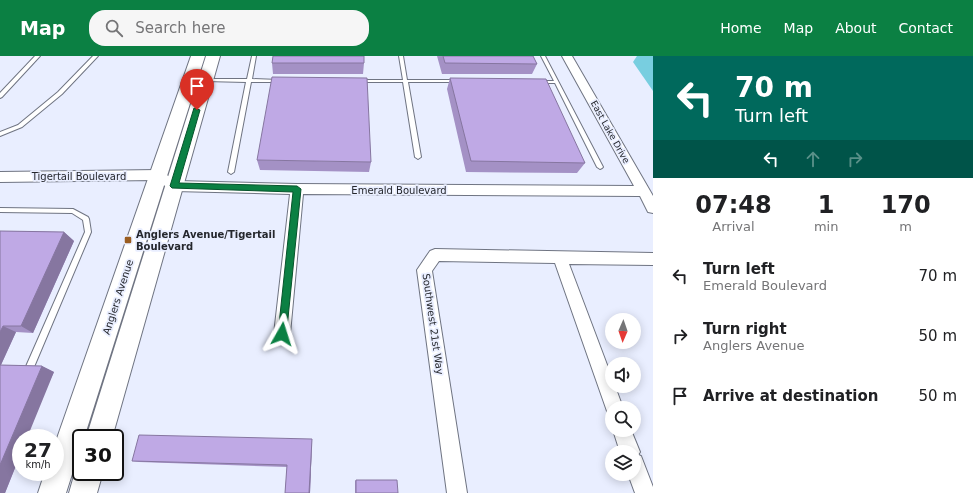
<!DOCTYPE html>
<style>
:root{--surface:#fff;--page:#f6f6f6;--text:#202124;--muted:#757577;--accent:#0b8043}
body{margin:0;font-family:"DejaVu Sans",sans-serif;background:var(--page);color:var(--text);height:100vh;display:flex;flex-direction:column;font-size:15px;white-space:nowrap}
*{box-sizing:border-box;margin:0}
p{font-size:13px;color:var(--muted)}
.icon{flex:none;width:22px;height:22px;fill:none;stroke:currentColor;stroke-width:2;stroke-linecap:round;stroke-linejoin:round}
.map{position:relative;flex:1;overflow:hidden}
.side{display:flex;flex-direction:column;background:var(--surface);width:320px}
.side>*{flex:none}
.banner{background:#00695c;color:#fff;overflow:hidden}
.needle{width:26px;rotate:182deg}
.buttons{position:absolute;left:605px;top:257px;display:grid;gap:8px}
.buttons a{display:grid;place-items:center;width:36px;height:36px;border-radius:50%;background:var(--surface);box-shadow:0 2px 10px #0003;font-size:20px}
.speed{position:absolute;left:12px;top:373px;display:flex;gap:8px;font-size:20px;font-weight:700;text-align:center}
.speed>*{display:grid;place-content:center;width:52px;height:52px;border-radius:50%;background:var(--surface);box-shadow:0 2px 10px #0003;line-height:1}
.speed small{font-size:10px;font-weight:400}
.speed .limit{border:2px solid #111;border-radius:6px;background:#fff;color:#111}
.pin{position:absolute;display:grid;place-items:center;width:34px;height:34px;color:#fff;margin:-41px -17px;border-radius:50% 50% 50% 0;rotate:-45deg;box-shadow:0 0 4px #0007}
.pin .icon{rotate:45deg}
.me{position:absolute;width:44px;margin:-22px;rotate:6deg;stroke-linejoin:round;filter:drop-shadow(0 0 3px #0008)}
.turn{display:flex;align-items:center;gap:14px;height:84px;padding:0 16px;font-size:18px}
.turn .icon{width:52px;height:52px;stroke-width:2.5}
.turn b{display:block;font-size:28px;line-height:34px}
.lanes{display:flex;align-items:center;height:38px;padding:0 16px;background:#0003;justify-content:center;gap:20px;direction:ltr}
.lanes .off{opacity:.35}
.eta{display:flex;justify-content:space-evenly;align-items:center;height:68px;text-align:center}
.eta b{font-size:24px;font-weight:700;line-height:28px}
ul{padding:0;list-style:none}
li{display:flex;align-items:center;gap:12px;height:60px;padding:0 16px}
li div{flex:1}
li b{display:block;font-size:15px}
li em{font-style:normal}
header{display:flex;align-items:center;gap:24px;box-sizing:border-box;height:56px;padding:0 20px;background:var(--accent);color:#fff}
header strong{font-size:19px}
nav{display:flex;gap:22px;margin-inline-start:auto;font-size:14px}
.search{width:280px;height:36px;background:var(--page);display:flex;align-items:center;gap:10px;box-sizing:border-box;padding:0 14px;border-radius:16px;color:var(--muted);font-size:15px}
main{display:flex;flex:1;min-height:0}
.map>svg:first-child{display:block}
.water{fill:#78cee0}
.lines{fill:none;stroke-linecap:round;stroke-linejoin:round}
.lane-casing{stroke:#6f7482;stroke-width:2}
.street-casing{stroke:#6f7482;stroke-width:2}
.secondary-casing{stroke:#6f7482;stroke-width:2}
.lane{fill:#fff;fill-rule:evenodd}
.street{fill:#fff;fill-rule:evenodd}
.secondary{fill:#fff;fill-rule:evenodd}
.wall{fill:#a491c5}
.shaded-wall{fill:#8676a0}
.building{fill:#bfa9e5;stroke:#8676a0}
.route{fill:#0b8043;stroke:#07532c}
.poi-dot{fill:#9a5d21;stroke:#e9eeff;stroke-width:1.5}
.labels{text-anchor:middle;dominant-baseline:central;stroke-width:3.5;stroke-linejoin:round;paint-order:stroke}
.far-street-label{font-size:9px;fill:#25272d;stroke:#e9eeff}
.street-label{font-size:10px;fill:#25272d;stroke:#e9eeff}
.poi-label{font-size:10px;font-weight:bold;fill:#25272d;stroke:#e9eeff;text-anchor:start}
</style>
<header>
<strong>Map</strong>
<div class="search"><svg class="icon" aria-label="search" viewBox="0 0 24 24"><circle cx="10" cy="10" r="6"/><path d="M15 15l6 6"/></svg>Search here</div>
<nav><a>Home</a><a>Map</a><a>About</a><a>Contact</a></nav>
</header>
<main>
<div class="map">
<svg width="653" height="437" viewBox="0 0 653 437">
<rect width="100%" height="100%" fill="#e9eeff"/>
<path class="water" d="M637,0H653V35L633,6Z"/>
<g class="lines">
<defs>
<path id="lane" d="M35,0H40L2,41L0,42V37Z
M93,0H98L62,38L22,71L0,80V76L18,69L58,36Z
M252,0H256L252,23L279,24L281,25L279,26H251L234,116L231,118L228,116L246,26L205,25L203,24L205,23H247Z
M399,0H403L407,24H457L459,25L457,26H408L421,101L418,103L415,101L403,26H358L356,25L358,24H403Z
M541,0H545L603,111L602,112L600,113L597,111L555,27H538L536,26L538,25H554Z
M0,152L73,153L88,161L89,163L91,176L31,318L28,319L25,318L24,315L85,176L83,164L72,157L0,156Z"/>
<path id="street" d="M562,0H572L653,140V157L648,156L640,140L303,138L290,278L288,283L282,286L276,283L274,278L290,138L174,135L155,124L0,126V116L158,114L177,125L297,128L634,130Z
M435,193L653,197V209L569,208L612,322V330H615L623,352H612V360L608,358L555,207L439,205L432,215L467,437H447L417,214L430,195Z
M613,374H631L640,396L638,399L641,400L653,431V437H635L628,418H634V396H620Z"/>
<path id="secondary" d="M191,0H205L84,382H81V390L66,437H38L45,416H55V388Z
M206,0H220L112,382H86Z
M81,405V416H103L97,437H69L75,416Z"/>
</defs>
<use href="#lane" class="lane-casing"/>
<use href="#street" class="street-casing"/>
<use href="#secondary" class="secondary-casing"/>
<use href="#lane" class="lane"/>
<use href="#street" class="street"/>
<use href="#secondary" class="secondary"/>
</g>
<path class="wall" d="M437,0H533L537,8L532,18H442Z
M272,7H364L363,18H273Z
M450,22L585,107L577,117L466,116L447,33Z
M257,104L371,106L369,116L260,114Z
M0,175L64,176L74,185L33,277L16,276L1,309L42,310L54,316L21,382V397L5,437H0Z
M312,383V386L310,437H285L287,411L139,406L132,405Z
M356,424L398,437H355V425Z"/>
<path class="shaded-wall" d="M64,176L74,185L33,277L21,270Z
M3,270L16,276L0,311V276Z
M42,310L54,316L27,382H21V397L5,437H0V409Z
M312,383V386L310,437H309Z"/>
<path class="building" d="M273,0H364V7H272Z
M443,0H533L537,8L445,7Z
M272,21L367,22L371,106L257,104Z
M450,22L546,23L585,107L471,105Z
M0,175L64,176L21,270H3L0,276Z
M0,309L42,310L0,409Z
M139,379L312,383L309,437H285L287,409L132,405Z
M356,424H397L398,437H356Z"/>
<path class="route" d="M194,52L200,54L179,127L297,130L301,133L286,282H279L278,278L293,136L172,132L170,130Z"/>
<rect class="poi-dot" x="124" y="180" width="8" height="8" rx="2"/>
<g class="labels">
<g class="far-street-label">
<text transform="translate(610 76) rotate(61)">East Lake Drive</text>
</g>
<g class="street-label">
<text x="79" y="120">Tigertail Boulevard</text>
<text x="399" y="134">Emerald Boulevard</text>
<text transform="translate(118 241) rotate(-72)">Anglers Avenue</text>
<text transform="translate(433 268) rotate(82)">Southwest 21st Way</text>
</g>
<g class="poi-label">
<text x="136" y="178">Anglers Avenue/Tigertail<tspan x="136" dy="12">Boulevard</tspan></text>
</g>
</g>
</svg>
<div class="buttons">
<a><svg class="needle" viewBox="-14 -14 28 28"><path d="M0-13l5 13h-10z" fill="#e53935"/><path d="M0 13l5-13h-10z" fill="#757577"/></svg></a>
<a><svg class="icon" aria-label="sound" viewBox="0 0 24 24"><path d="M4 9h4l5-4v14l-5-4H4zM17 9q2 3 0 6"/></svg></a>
<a><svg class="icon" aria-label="search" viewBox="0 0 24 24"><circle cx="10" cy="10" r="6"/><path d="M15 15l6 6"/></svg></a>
<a><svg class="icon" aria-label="layers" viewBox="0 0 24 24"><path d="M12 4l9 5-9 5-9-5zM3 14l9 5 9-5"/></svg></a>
</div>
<div class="speed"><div>27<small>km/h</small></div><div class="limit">30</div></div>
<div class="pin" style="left:197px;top:54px;background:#d93025"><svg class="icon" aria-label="arrive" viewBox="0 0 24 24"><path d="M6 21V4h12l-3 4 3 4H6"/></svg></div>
<svg class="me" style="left:282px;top:278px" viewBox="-20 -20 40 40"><path d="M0-17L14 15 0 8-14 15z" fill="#0b8043" stroke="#fff" stroke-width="4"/></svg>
</div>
<section class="side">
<div class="banner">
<div class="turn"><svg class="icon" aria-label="left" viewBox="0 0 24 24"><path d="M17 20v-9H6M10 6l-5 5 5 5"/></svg><div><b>70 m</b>Turn left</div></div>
<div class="lanes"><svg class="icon" aria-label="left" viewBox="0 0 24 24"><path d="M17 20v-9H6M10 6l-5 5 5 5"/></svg><svg class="icon off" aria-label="ahead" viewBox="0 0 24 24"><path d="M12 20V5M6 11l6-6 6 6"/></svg><svg class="icon off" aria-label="right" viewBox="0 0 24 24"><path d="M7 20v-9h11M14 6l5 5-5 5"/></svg></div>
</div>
<div class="eta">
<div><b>07:48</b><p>Arrival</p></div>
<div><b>1</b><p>min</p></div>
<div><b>170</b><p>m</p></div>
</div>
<ul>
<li><svg class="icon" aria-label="left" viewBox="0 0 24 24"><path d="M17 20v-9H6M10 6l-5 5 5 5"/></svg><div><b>Turn left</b><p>Emerald Boulevard</p></div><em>70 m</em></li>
<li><svg class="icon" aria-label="right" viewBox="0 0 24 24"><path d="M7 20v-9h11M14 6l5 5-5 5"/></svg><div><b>Turn right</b><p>Anglers Avenue</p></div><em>50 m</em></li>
<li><svg class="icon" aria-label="arrive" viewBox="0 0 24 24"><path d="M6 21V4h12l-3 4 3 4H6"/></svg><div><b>Arrive at destination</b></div><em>50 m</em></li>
</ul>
</section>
</main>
